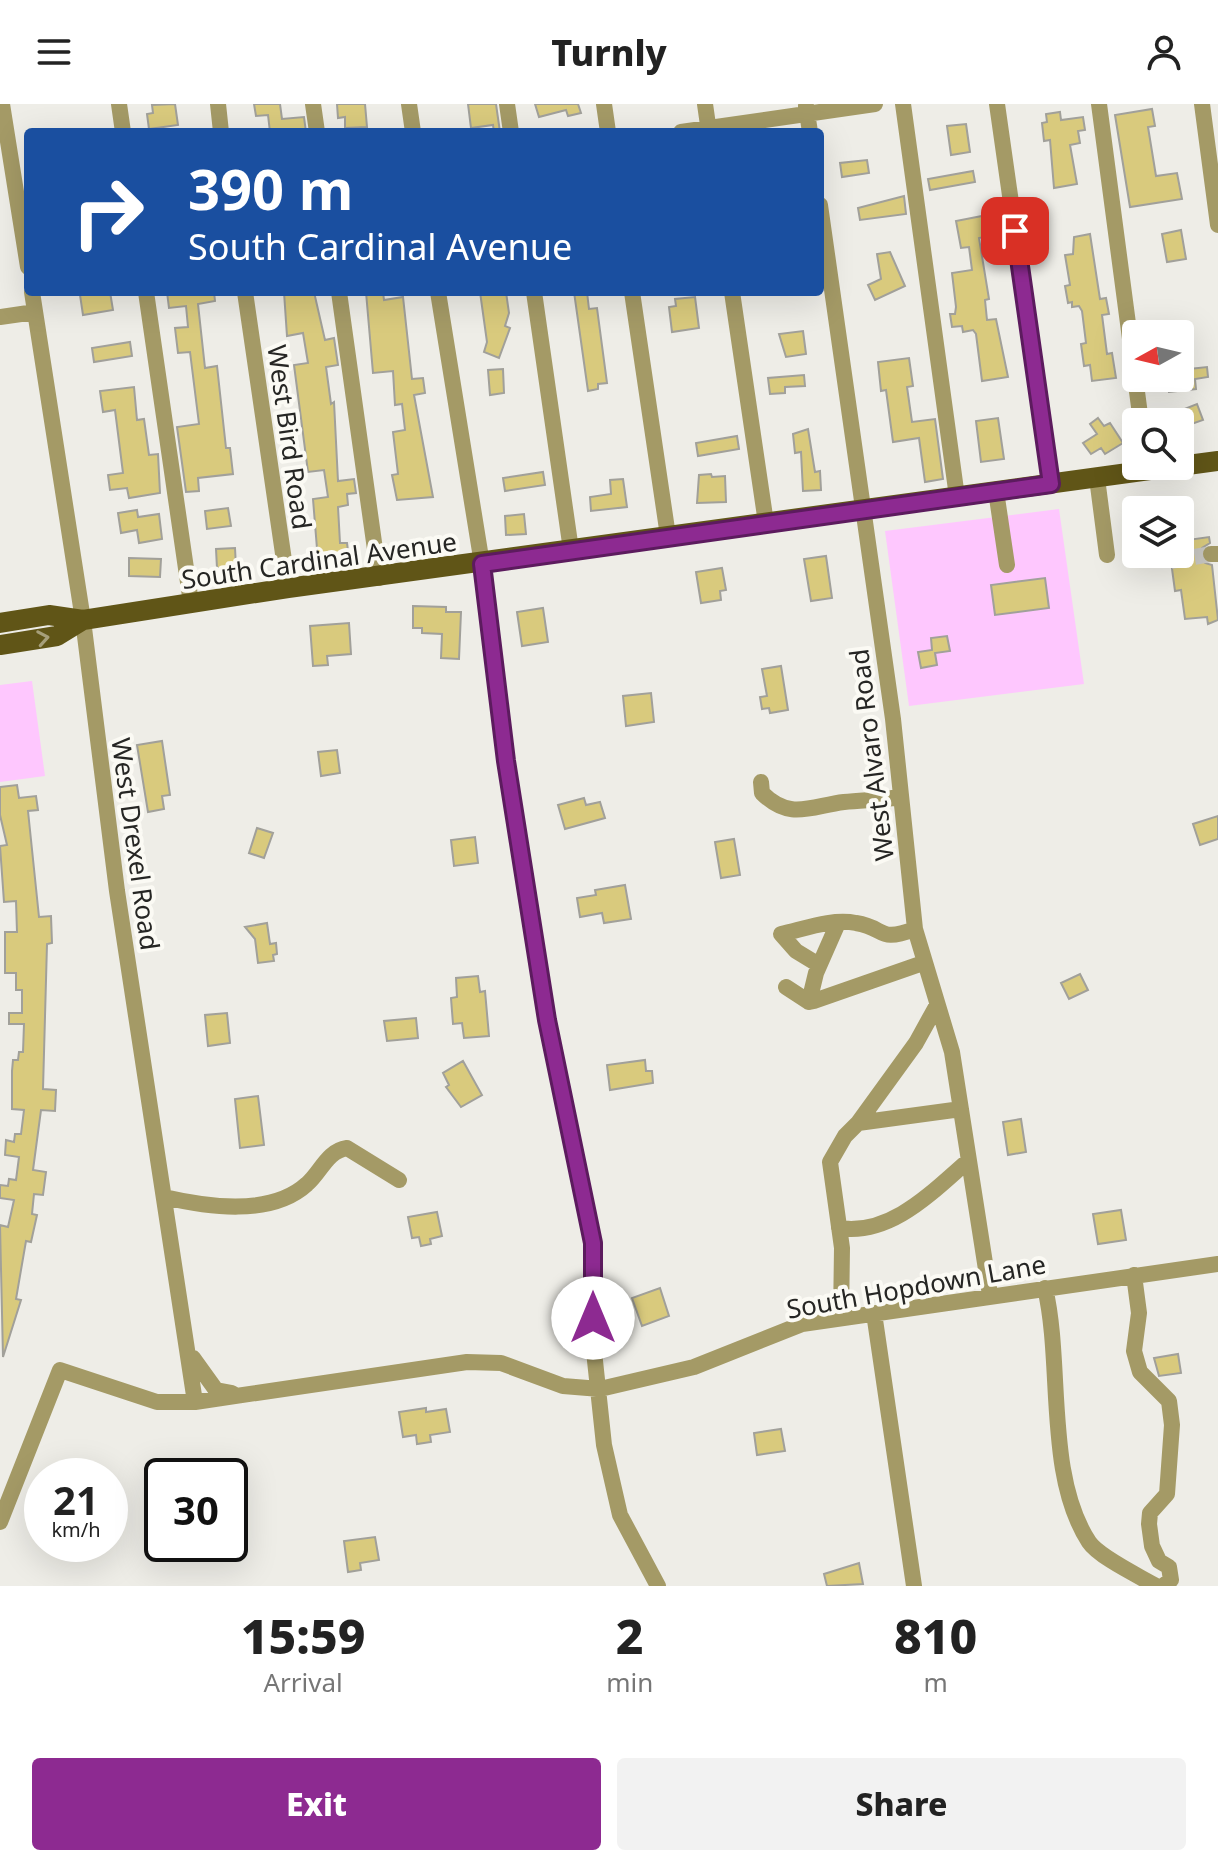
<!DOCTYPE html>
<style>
:root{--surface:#fff;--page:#f2f2f2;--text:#222;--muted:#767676;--accent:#8d2a91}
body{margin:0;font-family:"Noto Sans",sans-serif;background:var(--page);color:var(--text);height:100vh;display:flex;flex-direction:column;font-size:30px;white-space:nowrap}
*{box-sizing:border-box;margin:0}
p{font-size:26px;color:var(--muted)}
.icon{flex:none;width:44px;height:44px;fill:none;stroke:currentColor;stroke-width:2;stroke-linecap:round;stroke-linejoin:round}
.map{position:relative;height:1482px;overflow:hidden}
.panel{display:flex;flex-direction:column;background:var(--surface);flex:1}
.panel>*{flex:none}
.top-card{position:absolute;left:24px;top:24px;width:800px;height:168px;border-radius:8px;box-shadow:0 8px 32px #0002;background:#1a4fa0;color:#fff;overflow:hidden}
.needle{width:52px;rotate:262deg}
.controls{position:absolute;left:1122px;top:216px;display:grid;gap:16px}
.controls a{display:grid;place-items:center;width:72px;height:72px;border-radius:8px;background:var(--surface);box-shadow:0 8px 32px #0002;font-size:40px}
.speed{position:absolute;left:24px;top:1354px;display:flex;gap:16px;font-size:40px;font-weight:700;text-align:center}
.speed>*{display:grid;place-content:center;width:104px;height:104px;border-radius:50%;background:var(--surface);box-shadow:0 8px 32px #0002;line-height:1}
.speed small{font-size:20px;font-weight:400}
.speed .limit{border:4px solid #111;border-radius:12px;background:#fff;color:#111}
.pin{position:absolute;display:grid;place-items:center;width:68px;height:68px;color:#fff;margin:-34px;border-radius:16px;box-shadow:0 4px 12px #0006}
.me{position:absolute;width:88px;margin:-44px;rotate:0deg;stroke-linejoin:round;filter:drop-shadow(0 0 6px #0008)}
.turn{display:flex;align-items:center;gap:28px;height:168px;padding:0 32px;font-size:36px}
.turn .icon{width:104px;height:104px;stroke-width:2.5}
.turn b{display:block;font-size:56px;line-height:68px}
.eta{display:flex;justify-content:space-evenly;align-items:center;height:136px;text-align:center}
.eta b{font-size:48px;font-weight:800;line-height:56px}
.cta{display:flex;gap:16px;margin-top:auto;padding:16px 32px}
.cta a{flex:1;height:92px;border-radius:8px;background:var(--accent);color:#fff;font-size:32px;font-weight:800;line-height:92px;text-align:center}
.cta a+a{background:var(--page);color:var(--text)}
header{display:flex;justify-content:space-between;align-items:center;height:104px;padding:0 32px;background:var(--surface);font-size:36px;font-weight:800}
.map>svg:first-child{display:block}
.green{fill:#fec7fe}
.building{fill:#d9ca7d;stroke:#a1a09a;stroke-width:2}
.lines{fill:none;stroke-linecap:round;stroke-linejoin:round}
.minor-tunnel{stroke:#c6c5c0;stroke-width:16;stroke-dasharray:16 8;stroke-linecap:butt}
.minor{stroke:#a49a66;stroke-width:16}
.major{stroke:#605517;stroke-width:20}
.oneway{stroke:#a69f7a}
.route-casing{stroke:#5c1b5e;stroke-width:20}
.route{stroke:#8d2a91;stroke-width:14}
.labels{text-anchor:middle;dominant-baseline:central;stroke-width:8;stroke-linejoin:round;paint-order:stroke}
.street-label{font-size:26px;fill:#262624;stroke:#fbfaf4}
</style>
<header><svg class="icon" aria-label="menu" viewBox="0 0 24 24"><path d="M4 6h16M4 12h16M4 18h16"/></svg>Turnly<svg class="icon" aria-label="person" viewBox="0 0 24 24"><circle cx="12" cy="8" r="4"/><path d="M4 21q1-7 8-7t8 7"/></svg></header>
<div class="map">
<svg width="1218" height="1482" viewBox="0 0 1218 1482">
<rect width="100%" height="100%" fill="#eeede7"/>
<path class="green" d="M1059,405L1084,580L909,602L885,427Z
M32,577L45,672L0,678V581Z"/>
<path class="building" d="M175,0L178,21L149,25L147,10L153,9L152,1Z
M254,0H280L282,15L304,13L306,28H270L268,11L256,12Z
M337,0H365L367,23L345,24V13L338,14Z
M468,0H496L500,28H494L493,21L471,24Z
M535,0H578L581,9L568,12L566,6L539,13Z
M1152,5L1155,22L1148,23L1156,72L1177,69L1182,95L1130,103L1115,11Z
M1060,8L1061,16L1083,13L1085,26L1078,27L1080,39L1070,41L1077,80L1054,84L1050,36L1044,37L1042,19L1047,18L1046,10Z
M966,20L970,48L951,51L947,22Z
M867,56L869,69L842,73L840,59Z
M973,67L975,78L930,86L928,75Z
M904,92L906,110L860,116L858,104Z
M982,112L985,133L979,134L989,195L985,196L987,216L996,215L1008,273L982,277L976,230L973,226L963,228L962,222L952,223L950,210H955L956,203L952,169L972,166L969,143L961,144L956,117Z
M1181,126L1186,155L1167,158L1162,130Z
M1090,130L1100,195L1106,194L1109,210L1102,211L1107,250L1112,249L1116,274L1092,277L1090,261L1084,262L1081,240L1086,239L1082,207L1079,202L1072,203V198L1068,199L1065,182L1070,181L1065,151L1073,150L1074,133Z
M890,148L905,182L875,196L868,181L881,175L877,150Z
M110,188L113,206L83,211L80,191Z
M167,188H214L215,197L198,200L205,264L217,262L226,344H230L233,370L198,374L199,387L186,388L177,323L199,320L190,248L178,249L175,224L188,223L186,202L169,204Z
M284,188H314L325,236L334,234L338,261L326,263L331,300L334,298L338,377L354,375L356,389L347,390L348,401L338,403L340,439H347L349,455L318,457L313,395L328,393L324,366L308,368L294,261L308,259L303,229L287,232Z
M366,188H383L384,196L403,193L412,275L423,274L425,289L414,291L433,393L397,396L392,371L398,370L393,328L405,326L402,300L395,301L393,267L373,269Z
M480,188H506L509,209L505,222L510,224L499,254L484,248L487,238Z
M574,188H587L589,205L597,204L607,279L598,280V285L588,287Z
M695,193L699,224L672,228L669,203L676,202L675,195Z
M803,227L806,250L786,253L779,230Z
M130,238L132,252L94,258L92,244Z
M909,254L913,282L907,283L912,318L935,315L943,375L925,378L919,334L893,338L886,286L881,287L878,258Z
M1207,263L1208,273L1195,275L1196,285L1169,288L1168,274H1180V266Z
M503,265L504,289L490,291L488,266Z
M804,271L805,282L785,283V289L770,290L768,274Z
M134,283L137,316L144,315L149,351L158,350L160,389L129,394L127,384L110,386L108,371L123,369L115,306L103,308L100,287Z
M1197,300L1203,316L1180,324V318H1152Z
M998,314L1004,355L981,358L976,317Z
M1098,314L1104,322L1110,319L1123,339L1105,350L1101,344L1091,350L1083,339L1097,330L1090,320Z
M808,325L815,368L820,367L821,386L803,387L801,348L795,349L793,330Z
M737,332L739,345L698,352L696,339Z
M543,368L545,381L505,387L503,374Z
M711,370L712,373L725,372L726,398L697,399L699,371Z
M623,375L627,403L591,407L590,393L611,390L610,376Z
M228,404L231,422L207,425L205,407Z
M137,406L138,413L159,410L162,435L139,439L137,426L121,429L118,409Z
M524,410L526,430L506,431L505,412Z
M1209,433L1210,439L1202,444L1200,451L1205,459L1212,461L1218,516L1208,520L1207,513L1185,515L1181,486L1175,487L1170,450H1180V437Z
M235,444L236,463L217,464L216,445Z
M826,452L832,494L811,497L804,455Z
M129,454L161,455L160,473L129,472Z
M722,464L726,486L720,487L721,496L701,499L696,468Z
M1045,474L1049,504L995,511L991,481Z
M413,502L446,503V508H461L459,555L441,554L442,530L422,529V524H413Z
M543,504L548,538L522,542L517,508Z
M349,519L351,550L327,552L328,561L313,562L310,522Z
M947,532L950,547L935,549L937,561L921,564L918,548L932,546L931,534Z
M781,562L788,606L770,609L769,604L762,605L760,593L767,592L762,565Z
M651,589L654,618L626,622L623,592Z
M162,637L170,691L162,692L164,705L148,708L137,641Z
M337,646L340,669L321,672L318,648Z
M17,681L19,694L36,692L38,706L28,707L39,813L51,812L52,839L47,840L43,985L56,986L55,1007L41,1006L33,1066L46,1068L43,1091L34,1090L32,1110L37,1111L31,1138L26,1137L16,1195L21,1196L3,1253L0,1121L8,1123L14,1096L0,1094V1081L8,1082L9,1075L16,1076L19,1053L5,1051L6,1036L14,1038L15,1030H21L24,1006L12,1005V967L13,956H18L19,948H23L24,920H9V909H22V886H16V869H5V828H17L16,797L4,798L0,742L7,741L0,711V683Z
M584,694L586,701L600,698L605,714L565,725L558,701Z
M1218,712V735L1200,741L1193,720Z
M257,724L273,729L264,754L249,749Z
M475,733L478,759L454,762L451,736Z
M734,735L740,771L721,774L715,738Z
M625,781L631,815L604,819L602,809L580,813L577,794L596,791L595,786Z
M267,819L270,840L276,839L277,850L273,851L274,857L258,859L255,835L245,823Z
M1080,870L1088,886L1069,895L1061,879Z
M478,872L480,888L485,887L489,932L464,934L462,919L453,920L451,894L457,893L456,874Z
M227,909L230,939L208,942L205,911Z
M416,914L418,934L387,937L384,917Z
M645,956L646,967H652L653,979L610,986L607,961Z
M463,957L482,991L461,1003L446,983L449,981L443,969Z
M258,992L264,1041L240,1044L235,995Z
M1021,1015L1026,1048L1008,1051L1003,1018Z
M1121,1106L1126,1136L1098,1140L1093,1110Z
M437,1108L442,1132L430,1135L431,1140L421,1142L419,1133L412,1134L408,1113Z
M660,1184L669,1212L642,1222L632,1194Z
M1178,1250L1181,1269L1159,1272L1154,1254Z
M426,1304V1308L446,1305L450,1328L430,1331L431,1338L417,1340L416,1331L403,1333L399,1308Z
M781,1325L785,1347L757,1351L754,1329Z
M375,1433L379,1456L360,1459L361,1466L348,1468L344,1437Z
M859,1459L863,1480L827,1482L824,1470Z"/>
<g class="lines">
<path class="minor-tunnel" d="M1171,457L1211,450"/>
<path class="minor" d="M2,0L28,163
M119,0L123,28
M218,0L221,28
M313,0L317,28
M409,0L413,28
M507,0L511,28
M604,0L608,28
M705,0L709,28
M903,0L957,393
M997,0L1051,380
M1099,0L1141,318
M1202,0L1218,121
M806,2L810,28
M681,28L875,0
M820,101L893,615L915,825L952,948L990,1191
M32,188L83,516L117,787L195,1298
M146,188L191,499
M245,188L288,484
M339,188L379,474
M438,188L482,460L506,657L547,916L593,1139V1238L604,1341L620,1411L658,1482
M534,188L571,446
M632,188L668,432
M732,188L766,419
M0,213L35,208
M1097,374L1107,451
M996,387L1007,461
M1211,450H1218
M761,678L762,689C790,717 811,702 844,698C863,696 882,696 901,693
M819,861L796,847L781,830C804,825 832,814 856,819C887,824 877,839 915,825
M786,883L809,898L814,897L923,859
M809,898L816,869L838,819
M858,1019L916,939L937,901
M164,1093C207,1103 271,1113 307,1080C321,1068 327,1047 347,1044L399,1076
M839,1124C891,1132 932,1088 969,1056
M1134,1171L1139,1209L1134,1247L1140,1268L1169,1297L1172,1321L1167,1390L1150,1409L1149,1420L1152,1442L1159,1457L1169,1463L1171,1476L1163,1482
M1045,1184C1063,1260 1045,1371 1089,1438C1099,1453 1139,1472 1156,1482
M874,1209L914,1482
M841,1214L842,1144L830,1058L845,1032L858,1019L961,1005
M193,1254L216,1286L232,1289
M0,1418L60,1266L157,1298H195L467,1258L501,1259L563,1282L600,1285L694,1263L802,1220L1218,1160"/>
<path class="major" d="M1180,362L1218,357
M0,519L49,511L83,516L288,484L1179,362
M0,541L57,532L83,516"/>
</g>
<defs><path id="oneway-chevron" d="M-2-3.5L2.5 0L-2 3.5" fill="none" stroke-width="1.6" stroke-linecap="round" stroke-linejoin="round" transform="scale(2)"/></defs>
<use class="oneway" href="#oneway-chevron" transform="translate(43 534) rotate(-10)"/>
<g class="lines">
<defs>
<path id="route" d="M593,1214V1139L547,916L506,657L482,460L1051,380L1015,127"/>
</defs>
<use href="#route" class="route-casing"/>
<use href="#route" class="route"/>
</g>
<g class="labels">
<g class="street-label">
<text transform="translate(290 333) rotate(82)">West Bird Road</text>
<text transform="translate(319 456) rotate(-8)">South Cardinal Avenue</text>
<text transform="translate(871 651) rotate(-97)">West Alvaro Road</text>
<text transform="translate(136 740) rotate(82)">West Drexel Road</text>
<text transform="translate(916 1182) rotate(-10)">South Hopdown Lane</text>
</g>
</g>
</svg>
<div class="controls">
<a><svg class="needle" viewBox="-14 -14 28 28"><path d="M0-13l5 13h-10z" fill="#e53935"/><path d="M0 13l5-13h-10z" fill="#767676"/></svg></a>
<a><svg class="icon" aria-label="search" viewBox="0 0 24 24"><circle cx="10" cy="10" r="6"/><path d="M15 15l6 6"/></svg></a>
<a><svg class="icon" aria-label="layers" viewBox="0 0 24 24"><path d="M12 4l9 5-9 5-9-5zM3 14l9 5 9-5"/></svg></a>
</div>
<div class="speed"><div>21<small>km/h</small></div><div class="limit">30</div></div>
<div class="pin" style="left:1015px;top:127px;background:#d93025"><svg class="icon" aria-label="arrive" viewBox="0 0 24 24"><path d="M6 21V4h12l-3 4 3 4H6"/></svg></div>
<svg class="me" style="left:593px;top:1214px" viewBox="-20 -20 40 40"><circle r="19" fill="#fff"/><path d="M0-13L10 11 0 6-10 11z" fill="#8d2a91"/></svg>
<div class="top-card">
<div class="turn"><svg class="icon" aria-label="right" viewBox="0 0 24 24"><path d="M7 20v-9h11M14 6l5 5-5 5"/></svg><div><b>390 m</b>South Cardinal Avenue</div></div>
</div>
</div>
<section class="panel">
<div class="eta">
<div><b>15:59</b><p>Arrival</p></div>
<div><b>2</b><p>min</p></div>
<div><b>810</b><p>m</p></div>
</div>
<div class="cta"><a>Exit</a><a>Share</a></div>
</section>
